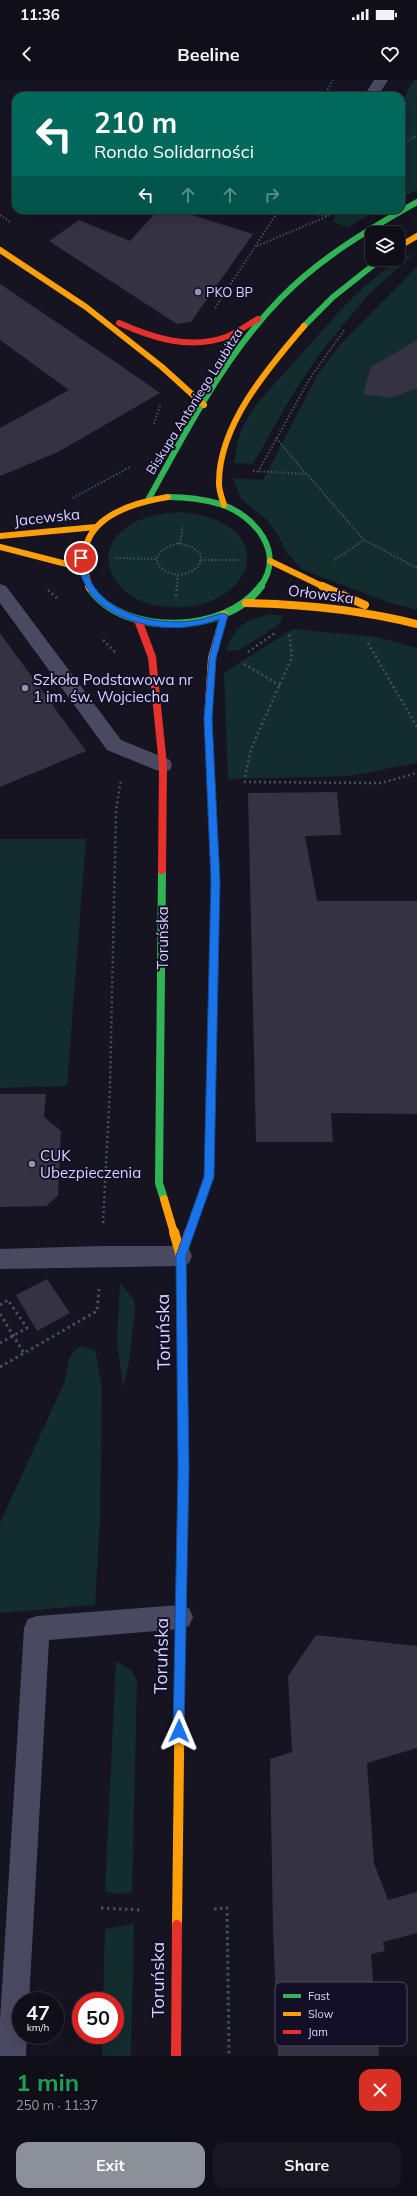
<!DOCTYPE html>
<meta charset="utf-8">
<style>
:root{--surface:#100f19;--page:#191822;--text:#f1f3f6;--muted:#9c9ca2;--line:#302f38;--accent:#8c9099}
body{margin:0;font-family:Mulish,sans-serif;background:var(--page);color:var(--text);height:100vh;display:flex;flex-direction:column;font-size:15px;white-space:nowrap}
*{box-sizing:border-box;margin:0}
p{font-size:13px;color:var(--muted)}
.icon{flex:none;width:22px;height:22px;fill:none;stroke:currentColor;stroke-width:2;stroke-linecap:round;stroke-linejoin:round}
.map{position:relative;height:1976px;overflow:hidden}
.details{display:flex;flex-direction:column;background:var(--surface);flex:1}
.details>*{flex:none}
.banner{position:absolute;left:12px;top:12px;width:393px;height:122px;border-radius:12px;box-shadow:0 4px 16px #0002,0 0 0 1px var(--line);background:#00695c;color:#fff;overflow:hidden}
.fabs{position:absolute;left:365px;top:146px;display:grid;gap:8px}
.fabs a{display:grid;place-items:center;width:40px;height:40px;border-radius:8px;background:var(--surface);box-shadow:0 4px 16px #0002,0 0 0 1px var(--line);font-size:20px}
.speed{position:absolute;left:12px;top:1912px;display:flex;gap:8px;font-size:20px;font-weight:700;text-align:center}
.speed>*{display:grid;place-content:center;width:52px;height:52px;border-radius:50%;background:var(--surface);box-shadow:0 4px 16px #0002,0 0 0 1px var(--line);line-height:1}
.speed small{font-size:10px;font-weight:400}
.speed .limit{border:6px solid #d22;background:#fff;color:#111}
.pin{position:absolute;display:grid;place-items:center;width:34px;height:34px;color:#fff;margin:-17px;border:2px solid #fff;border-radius:50%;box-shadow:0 1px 4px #0007}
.me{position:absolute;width:44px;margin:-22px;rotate:1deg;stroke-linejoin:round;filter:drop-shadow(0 0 3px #0008)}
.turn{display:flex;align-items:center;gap:14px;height:84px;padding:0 16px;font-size:18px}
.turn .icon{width:52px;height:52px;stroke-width:2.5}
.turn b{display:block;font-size:28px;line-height:34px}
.lanes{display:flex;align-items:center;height:38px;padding:0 16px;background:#0003;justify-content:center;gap:20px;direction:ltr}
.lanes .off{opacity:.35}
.round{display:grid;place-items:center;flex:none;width:42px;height:42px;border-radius:12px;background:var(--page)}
.headline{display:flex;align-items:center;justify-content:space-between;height:68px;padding:0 16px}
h1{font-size:24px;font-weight:700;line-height:30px;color:#1e9e55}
.primary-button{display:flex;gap:8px;margin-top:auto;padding:8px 16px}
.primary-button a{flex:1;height:46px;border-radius:12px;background:var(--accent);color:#fff;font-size:16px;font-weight:700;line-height:46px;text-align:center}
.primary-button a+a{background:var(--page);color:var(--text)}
.status{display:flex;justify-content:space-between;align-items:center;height:28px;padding:0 20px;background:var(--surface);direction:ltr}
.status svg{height:11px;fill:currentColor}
header{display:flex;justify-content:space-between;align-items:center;height:52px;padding:0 16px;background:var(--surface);font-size:18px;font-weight:700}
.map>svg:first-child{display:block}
.green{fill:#132c2d}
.building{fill:#343243}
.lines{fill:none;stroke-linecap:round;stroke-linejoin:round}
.path-far2{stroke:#44505f;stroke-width:2;stroke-dasharray:1.5 2;stroke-linecap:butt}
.path-far1{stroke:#44505f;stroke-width:2.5;stroke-dasharray:2 3;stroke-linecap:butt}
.path{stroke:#44505f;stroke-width:3;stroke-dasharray:2.5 3.5;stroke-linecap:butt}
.lane{fill:#4a4962;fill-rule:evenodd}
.street{fill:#4a4962;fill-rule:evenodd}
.fast-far1{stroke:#30b455;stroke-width:6}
.fast{stroke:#30b455;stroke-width:8}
.slow-far2{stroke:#ff9f0a;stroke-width:6}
.slow-far1{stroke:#ff9f0a;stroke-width:8}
.slow{stroke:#ff9f0a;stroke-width:10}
.jam-far2{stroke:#e5322d;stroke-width:6}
.jam-far1{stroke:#e5322d;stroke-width:8}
.jam{stroke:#e5322d;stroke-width:10}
.route{fill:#1a73e8;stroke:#114b97}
.poi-dot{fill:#9591b1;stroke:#130f26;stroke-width:1.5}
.labels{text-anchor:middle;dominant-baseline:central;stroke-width:4;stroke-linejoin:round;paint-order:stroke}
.far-poi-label{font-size:13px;fill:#d9d4ff;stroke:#130f26;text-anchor:start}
.far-street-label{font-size:13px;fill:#d9d4ff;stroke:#130f26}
.street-label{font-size:15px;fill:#d9d4ff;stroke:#130f26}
.poi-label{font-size:15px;fill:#d9d4ff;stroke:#130f26;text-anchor:start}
.near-street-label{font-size:18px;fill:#d9d4ff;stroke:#130f26}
.key{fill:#130f26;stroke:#4e4a67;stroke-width:1}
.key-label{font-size:11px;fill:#d9d4ff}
</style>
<div class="status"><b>11:36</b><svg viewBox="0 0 49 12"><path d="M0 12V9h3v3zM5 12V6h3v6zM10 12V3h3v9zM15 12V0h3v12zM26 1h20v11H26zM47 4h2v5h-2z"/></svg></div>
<header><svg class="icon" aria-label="back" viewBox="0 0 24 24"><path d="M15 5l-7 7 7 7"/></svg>Beeline<svg class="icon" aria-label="heart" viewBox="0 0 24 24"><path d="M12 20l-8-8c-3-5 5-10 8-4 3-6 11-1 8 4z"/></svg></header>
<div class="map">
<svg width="417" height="1976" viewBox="0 0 417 1976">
<rect width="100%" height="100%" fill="#161421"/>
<path class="green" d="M414,0H417V110L401,118V23Z
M339,130H378L348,147L332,142Z
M416,172L368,215L320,273L294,312L253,384L234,383C236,374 237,363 240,354C251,325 278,301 297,279C332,241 367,193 416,172Z
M417,186V530L387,522L303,490L287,473L278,455L267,440L241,419L233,398L263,400L318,294L339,266Z
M182,432C294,445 246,544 154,525C113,516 88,472 130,445C146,435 164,433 182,432Z
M267,535H283L280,544L240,570L226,571C234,547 243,541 267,535Z
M293,549L376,557L417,568V683L350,696L228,699L224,593Z
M0,759H86L67,1006L0,1008Z
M120,1203L134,1220L135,1229L129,1282L123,1307L117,1261Z
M81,1266L95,1270L102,1307L100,1441L95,1525L0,1533V1443L65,1301C68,1287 67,1272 81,1266Z
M116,1581L132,1591L137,1601L132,1813L115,1814L105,1811Z
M134,1844L131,1976H102V1955H115V1921H103L105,1849Z"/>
<path class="building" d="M158,130H176L253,154L191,242L177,244L49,161L79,140L130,161Z
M0,204L114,281L160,313L58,372L0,396V348L69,310L0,260Z
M417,260V308L390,318L363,314L371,287Z
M0,553L86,671L0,707Z
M337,712L341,755L305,756L317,821H417V1034L331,1033L333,1062H256L248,713Z
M0,1014H46L44,1037L61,1051L58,1116L46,1126L0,1127Z
M47,1199L70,1233L37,1251L16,1215Z
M316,1555L417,1566V1668L367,1683L374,1783L388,1820L417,1812V1853L383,1862L385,1871L371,1874L379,1976H278L273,1848L270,1679L292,1672L288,1596Z"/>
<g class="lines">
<path class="path-far2" d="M324,16L333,0
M401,63L417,56
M294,130L327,136
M0,135L10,142
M257,166L328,136L332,130
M215,228L279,130
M154,344L160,326
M276,358L306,394
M253,391L307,394L364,460L417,488
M258,392L309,300L345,249
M73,418L130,387
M178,463L192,467L201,475L199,486C196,488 192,491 188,493C166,501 136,476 178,463Z
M180,464L183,446
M116,478L156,479
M201,480H239
M335,480L364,460
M177,507L178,494"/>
<path class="path-far1" d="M48,510L58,519
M176,516L177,506
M103,560L115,572
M368,563L417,647
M248,572L275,553
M244,584L281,606
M245,697L251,669L292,577L289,552
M244,702L381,703L417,693
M103,1143L110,1008L116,730L121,700"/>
<path class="path" d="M0,1225L8,1220L27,1248L0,1263
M0,1234L24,1273
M0,1287L97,1231L99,1209
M101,1828L141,1830
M214,1829L227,1828L229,1976"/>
<path class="lane" d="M0,504L6,506L121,660L170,680L172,685L170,690L163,692L156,690L107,670L0,523Z
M101,1166H181L189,1169L192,1176L189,1183L181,1186L0,1189V1169Z
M180,1525L189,1528L193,1537L189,1546L180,1549L49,1560L29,1921H21V1955H27L26,1976H0V1941L24,1548L28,1539L37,1536Z"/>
<path class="street" d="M374,0H388L378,16H364Z"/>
<path class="fast-far1" d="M304,246L333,217L381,179
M168,417C185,417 203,419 220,424C255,435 286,473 260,507
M148,420C187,350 224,276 281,218C320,178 369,149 417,122"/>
<path class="fast" d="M90,508C124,558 227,554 261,506
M212,723L215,801L212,973
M162,790L159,1103L164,1119"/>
<path class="slow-far2" d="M398,167L417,156
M0,170L86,227L162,287L204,325
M224,425C222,418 219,411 219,404C218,346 268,288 304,246
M0,456L96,447
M0,467L82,488
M270,481L324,507
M90,507C67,446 118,425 168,417"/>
<path class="slow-far1" d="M89,506L90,508
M322,506L365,525
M246,523C304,524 361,530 417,544
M212,723L208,639L212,578L224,535
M164,1119L174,1153"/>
<path class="slow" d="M174,1152L181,1176L183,1333
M177,1845L181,1512"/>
<path class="jam-far2" d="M119,243C153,258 189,270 226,257C237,253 247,245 258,239"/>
<path class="jam-far1" d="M138,540L152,577L163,685L162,790
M189,1153L209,1097L212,973"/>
<path class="jam" d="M181,1176L189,1152
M181,1512L184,1389L183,1333
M176,1976L177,1845"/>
</g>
<path class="route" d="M79,476L85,478C87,529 148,546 191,541C202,540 214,535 224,533L228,535L216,578L212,639L220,801L214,1097L186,1176L189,1389L184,1651L183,1655L179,1657L175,1655L173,1651L178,1389L176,1176L204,1097L211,801L204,639L209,578L219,539C211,542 202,545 193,546C157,553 99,538 84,502C80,494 75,485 79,476Z"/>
<g class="poi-dot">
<circle cx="198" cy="212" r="4"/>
<circle cx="25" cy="608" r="4"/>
<circle cx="32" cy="1084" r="4"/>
</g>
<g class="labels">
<g class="far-poi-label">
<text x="206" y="212">PKO BP</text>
</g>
<g class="far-street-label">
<text transform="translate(194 321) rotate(-58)">Biskupa Antoniego Laubitza</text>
</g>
<g class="street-label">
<text transform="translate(47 437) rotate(-6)">Jacewska</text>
<text transform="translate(321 514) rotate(7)">Orłowska</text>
<text transform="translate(162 858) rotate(-90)">Toruńska</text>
</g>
<g class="poi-label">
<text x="33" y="599">Szkoła Podstawowa nr<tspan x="33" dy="17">1 im. św. Wojciecha</tspan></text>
<text x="40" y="1075">CUK<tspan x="40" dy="17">Ubezpieczenia</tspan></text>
</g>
<g class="near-street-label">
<text transform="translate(163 1252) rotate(-91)">Toruńska</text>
<text transform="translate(161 1576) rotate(-89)">Toruńska</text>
<text transform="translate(157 1900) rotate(-90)">Toruńska</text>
</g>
</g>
<rect x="275" y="1902" width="132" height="64" rx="6" class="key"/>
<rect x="283" y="1914" width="18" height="4" fill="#30b455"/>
<rect x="283" y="1932" width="18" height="4" fill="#ff9f0a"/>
<rect x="283" y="1950" width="18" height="4" fill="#e5322d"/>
<g class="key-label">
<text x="308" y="1920">Fast</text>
<text x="308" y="1938">Slow</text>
<text x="308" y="1956">Jam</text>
</g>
</svg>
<div class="fabs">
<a><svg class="icon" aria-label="layers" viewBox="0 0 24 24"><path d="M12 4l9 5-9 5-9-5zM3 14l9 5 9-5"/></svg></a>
</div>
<div class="speed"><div>47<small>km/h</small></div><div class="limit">50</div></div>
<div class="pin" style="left:81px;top:478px;background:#d93025"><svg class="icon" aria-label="arrive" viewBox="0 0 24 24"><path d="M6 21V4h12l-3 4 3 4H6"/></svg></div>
<svg class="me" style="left:179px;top:1651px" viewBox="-20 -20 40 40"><path d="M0-17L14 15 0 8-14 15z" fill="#1a73e8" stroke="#fff" stroke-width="4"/></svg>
<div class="banner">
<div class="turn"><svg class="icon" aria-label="left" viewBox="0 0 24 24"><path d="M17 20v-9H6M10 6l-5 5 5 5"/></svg><div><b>210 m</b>Rondo Solidarności</div></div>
<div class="lanes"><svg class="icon" aria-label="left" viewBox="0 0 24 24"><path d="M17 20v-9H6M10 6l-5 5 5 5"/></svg><svg class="icon off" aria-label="ahead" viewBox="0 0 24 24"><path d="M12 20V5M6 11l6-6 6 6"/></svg><svg class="icon off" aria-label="ahead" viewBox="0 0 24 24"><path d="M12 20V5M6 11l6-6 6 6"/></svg><svg class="icon off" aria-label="right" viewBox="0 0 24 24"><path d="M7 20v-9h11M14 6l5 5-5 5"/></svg></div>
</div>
</div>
<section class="details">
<div class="headline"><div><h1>1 min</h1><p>250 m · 11:37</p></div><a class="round" style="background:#d93025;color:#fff"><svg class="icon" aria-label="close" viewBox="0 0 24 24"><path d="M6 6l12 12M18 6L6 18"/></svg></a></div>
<div class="primary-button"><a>Exit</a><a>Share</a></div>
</section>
